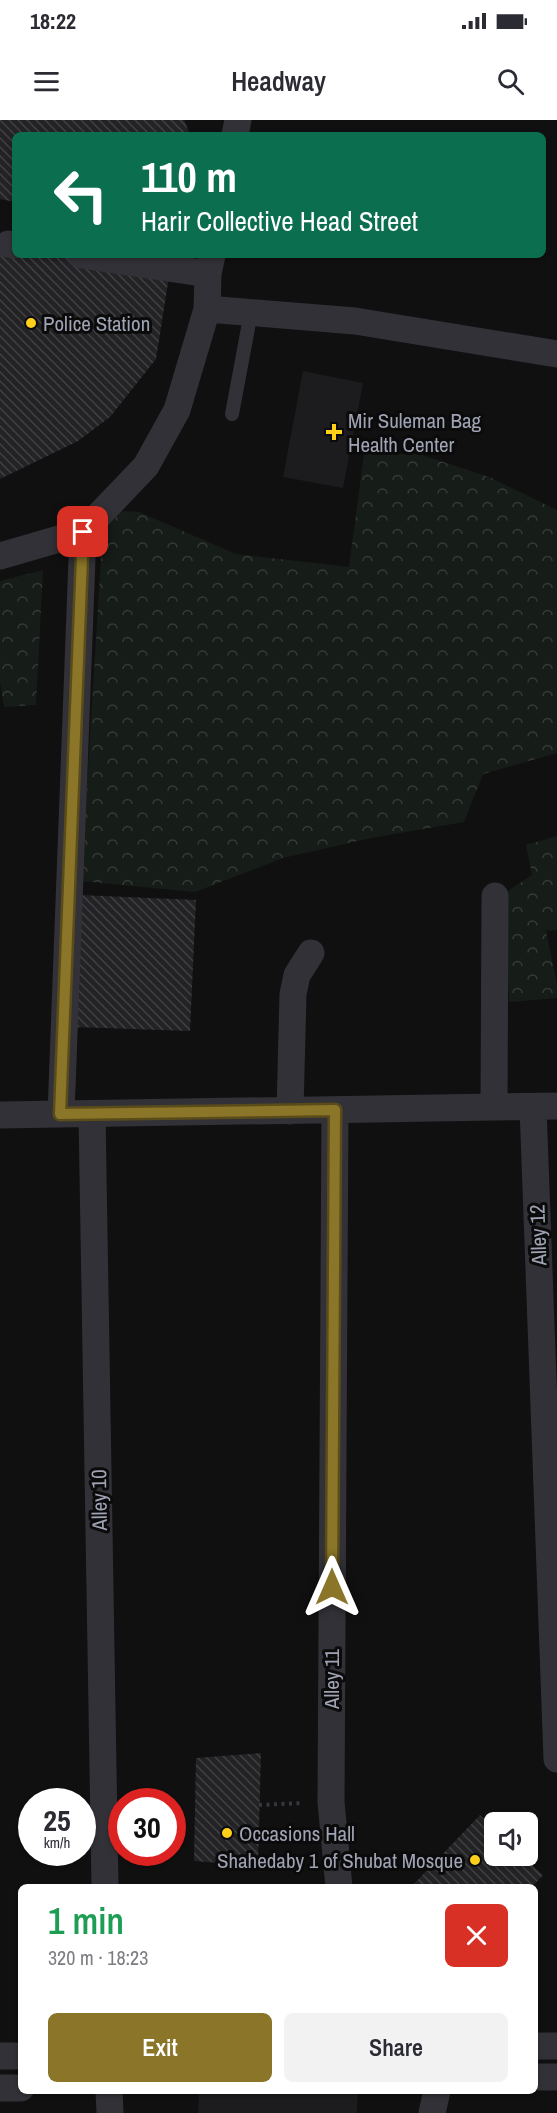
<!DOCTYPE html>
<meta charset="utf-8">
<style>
:root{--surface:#fff;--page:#f2f2f3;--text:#2b2b33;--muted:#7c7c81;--accent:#8a7528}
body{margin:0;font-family:"Archivo Narrow",sans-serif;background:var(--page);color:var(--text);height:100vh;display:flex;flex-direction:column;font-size:22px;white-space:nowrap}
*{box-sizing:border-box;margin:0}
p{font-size:20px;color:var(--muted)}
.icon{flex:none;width:33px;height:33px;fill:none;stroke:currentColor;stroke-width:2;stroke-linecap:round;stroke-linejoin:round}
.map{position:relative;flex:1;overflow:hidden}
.drawer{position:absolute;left:18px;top:1764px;width:520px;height:210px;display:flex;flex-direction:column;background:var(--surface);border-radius:9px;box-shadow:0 2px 4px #0004}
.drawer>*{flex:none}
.banner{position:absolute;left:12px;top:12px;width:534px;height:126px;border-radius:9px;box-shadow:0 2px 4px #0004;background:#0b6e4f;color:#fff;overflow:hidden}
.controls{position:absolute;left:484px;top:1692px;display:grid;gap:12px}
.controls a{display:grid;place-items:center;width:54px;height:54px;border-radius:9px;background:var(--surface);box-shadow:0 2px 4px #0004;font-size:30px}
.speed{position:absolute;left:18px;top:1668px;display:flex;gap:12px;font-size:30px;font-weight:700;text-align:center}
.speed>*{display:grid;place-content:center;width:78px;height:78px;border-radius:50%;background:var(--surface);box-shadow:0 2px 4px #0004;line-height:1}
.speed small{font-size:15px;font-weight:400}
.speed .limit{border:9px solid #d22;background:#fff;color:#111}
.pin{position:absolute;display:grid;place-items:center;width:51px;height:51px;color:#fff;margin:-26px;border-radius:12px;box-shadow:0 3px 9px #0006}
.me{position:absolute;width:66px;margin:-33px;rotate:0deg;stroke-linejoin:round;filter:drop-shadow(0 0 4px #0008)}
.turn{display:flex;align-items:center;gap:21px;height:126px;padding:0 30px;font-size:27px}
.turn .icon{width:78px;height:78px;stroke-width:2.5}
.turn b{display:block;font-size:42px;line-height:51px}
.round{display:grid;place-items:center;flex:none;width:63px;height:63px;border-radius:9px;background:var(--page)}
.overview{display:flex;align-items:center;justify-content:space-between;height:102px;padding:0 30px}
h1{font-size:36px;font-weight:600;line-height:45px;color:#1e9e55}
.button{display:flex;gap:12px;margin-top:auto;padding:12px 30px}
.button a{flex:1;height:69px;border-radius:9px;background:var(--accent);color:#fff;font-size:24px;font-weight:600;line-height:69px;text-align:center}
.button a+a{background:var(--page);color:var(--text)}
.status{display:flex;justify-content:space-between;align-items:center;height:42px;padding:0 30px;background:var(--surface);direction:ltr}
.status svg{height:16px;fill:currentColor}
header{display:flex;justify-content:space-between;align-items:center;height:78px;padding:0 30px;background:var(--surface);font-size:27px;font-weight:600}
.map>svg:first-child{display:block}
.built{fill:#1c1c1e}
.forest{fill:url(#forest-crowns)}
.building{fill:url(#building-back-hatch)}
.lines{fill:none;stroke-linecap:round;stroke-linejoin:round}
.path{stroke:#36383e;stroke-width:4;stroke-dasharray:3 4.5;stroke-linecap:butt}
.service{stroke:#313137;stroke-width:14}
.minor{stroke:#313137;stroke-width:27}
.route-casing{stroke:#5a4c1a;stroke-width:15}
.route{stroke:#8a7528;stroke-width:10}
.poi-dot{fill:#ffd01a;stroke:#0b0b0c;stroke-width:2}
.labels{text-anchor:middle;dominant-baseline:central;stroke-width:6;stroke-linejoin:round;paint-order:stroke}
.poi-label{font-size:21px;fill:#a0a3b4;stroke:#0b0b0c;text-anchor:start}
.street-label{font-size:21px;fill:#a0a3b4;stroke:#0b0b0c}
</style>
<div class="status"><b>18:22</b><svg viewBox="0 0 49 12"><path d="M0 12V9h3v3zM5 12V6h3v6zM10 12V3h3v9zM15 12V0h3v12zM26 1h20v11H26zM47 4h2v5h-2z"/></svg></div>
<header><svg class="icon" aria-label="menu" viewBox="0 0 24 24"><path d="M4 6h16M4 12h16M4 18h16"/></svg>Headway<svg class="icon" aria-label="search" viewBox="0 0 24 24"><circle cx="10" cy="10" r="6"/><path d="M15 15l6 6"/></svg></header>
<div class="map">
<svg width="557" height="1993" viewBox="0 0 557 1993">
<defs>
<pattern id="forest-crowns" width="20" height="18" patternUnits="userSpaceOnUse" patternTransform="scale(1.5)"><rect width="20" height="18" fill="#161c18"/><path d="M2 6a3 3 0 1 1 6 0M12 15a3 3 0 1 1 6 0" fill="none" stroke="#353a37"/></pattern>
<pattern id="building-back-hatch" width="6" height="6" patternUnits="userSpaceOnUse" patternTransform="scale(1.5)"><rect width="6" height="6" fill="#232326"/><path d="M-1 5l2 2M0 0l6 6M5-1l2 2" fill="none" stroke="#404043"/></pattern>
</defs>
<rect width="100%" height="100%" fill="#101011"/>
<path class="built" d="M303,251L363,263L343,368L283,357Z
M199,1971H358L357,1993H198Z"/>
<path class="forest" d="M364,334H419L489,357L557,390V633L483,654L464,702L371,718L283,738L195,772L81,761L104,390L139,392L236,434L349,447Z
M43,450L36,585L4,587L0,562V461Z
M557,716V810L546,811L557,864V878L509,882L505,773L532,755L526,725Z"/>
<path class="building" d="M0,0H184L189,12L197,14L15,15V82L0,79Z
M0,123L15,135H74L170,150L156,239L110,297L78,321L0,359Z
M79,775L196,780L190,911L74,907Z
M261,1633L258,1746L194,1741L196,1638Z
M480,1695L495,1710V1736H522L543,1755L532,1767H411Z"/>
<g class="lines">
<path class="path" d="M259,1685L303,1683"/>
<path class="service" d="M232,294L251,192"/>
<path class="minor" d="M235,15L238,0
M8,124L15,125
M81,135L208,154
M207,189L355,201L557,234
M0,436L83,412L146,346L177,290L207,189L208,154L212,135
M494,987L495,776
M533,987L557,1639
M335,990L331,1682L339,1767
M290,991L293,874L297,855L311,833
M61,994L83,412
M92,994L105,1767
M0,995L557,986
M536,1926H557
M0,1936H21
M536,1957H557
M0,1968H21
M109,1971L110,1993
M432,1993L437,1971"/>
</g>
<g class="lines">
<defs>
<path id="route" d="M83,412L60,994L335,990L332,1467"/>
</defs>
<use href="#route" class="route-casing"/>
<use href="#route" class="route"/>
</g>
<g class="poi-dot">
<circle cx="31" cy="203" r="6"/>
<path d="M331 303h6v6h6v6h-6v6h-6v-6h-6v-6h6z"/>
<circle cx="227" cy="1713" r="6"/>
<circle cx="475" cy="1740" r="6"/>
</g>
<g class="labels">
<g class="poi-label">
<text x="43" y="203">Police Station</text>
<text x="348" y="300">Mir Suleman Bag<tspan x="348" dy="24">Health Center</tspan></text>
<text x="239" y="1713">Occasions Hall</text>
<text x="463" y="1740" text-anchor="end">Shahedaby 1 of Shubat Mosque</text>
</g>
<g class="street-label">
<text transform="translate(538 1115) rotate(-92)">Alley 12</text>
<text transform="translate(99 1380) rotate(-91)">Alley 10</text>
<text transform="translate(331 1559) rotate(-90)">Alley 11</text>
</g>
</g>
</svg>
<div class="controls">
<a><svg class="icon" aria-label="sound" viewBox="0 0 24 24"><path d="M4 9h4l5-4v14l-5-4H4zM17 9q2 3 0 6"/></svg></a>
</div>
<div class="speed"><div>25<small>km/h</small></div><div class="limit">30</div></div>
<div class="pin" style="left:83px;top:412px;background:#d93025"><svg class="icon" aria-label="arrive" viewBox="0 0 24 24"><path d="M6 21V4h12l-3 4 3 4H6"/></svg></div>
<svg class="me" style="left:332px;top:1467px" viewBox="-20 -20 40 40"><path d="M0-17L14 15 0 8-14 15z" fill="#8a7528" stroke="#fff" stroke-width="4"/></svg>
<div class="banner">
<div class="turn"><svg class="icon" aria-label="left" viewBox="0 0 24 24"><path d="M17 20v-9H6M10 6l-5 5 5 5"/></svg><div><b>110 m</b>Harir Collective Head Street</div></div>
</div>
<section class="drawer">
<div class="overview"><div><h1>1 min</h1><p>320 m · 18:23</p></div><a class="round" style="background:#d93025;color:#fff"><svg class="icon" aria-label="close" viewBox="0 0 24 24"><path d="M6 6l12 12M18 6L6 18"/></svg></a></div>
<div class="button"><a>Exit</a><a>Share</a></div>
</section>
</div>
